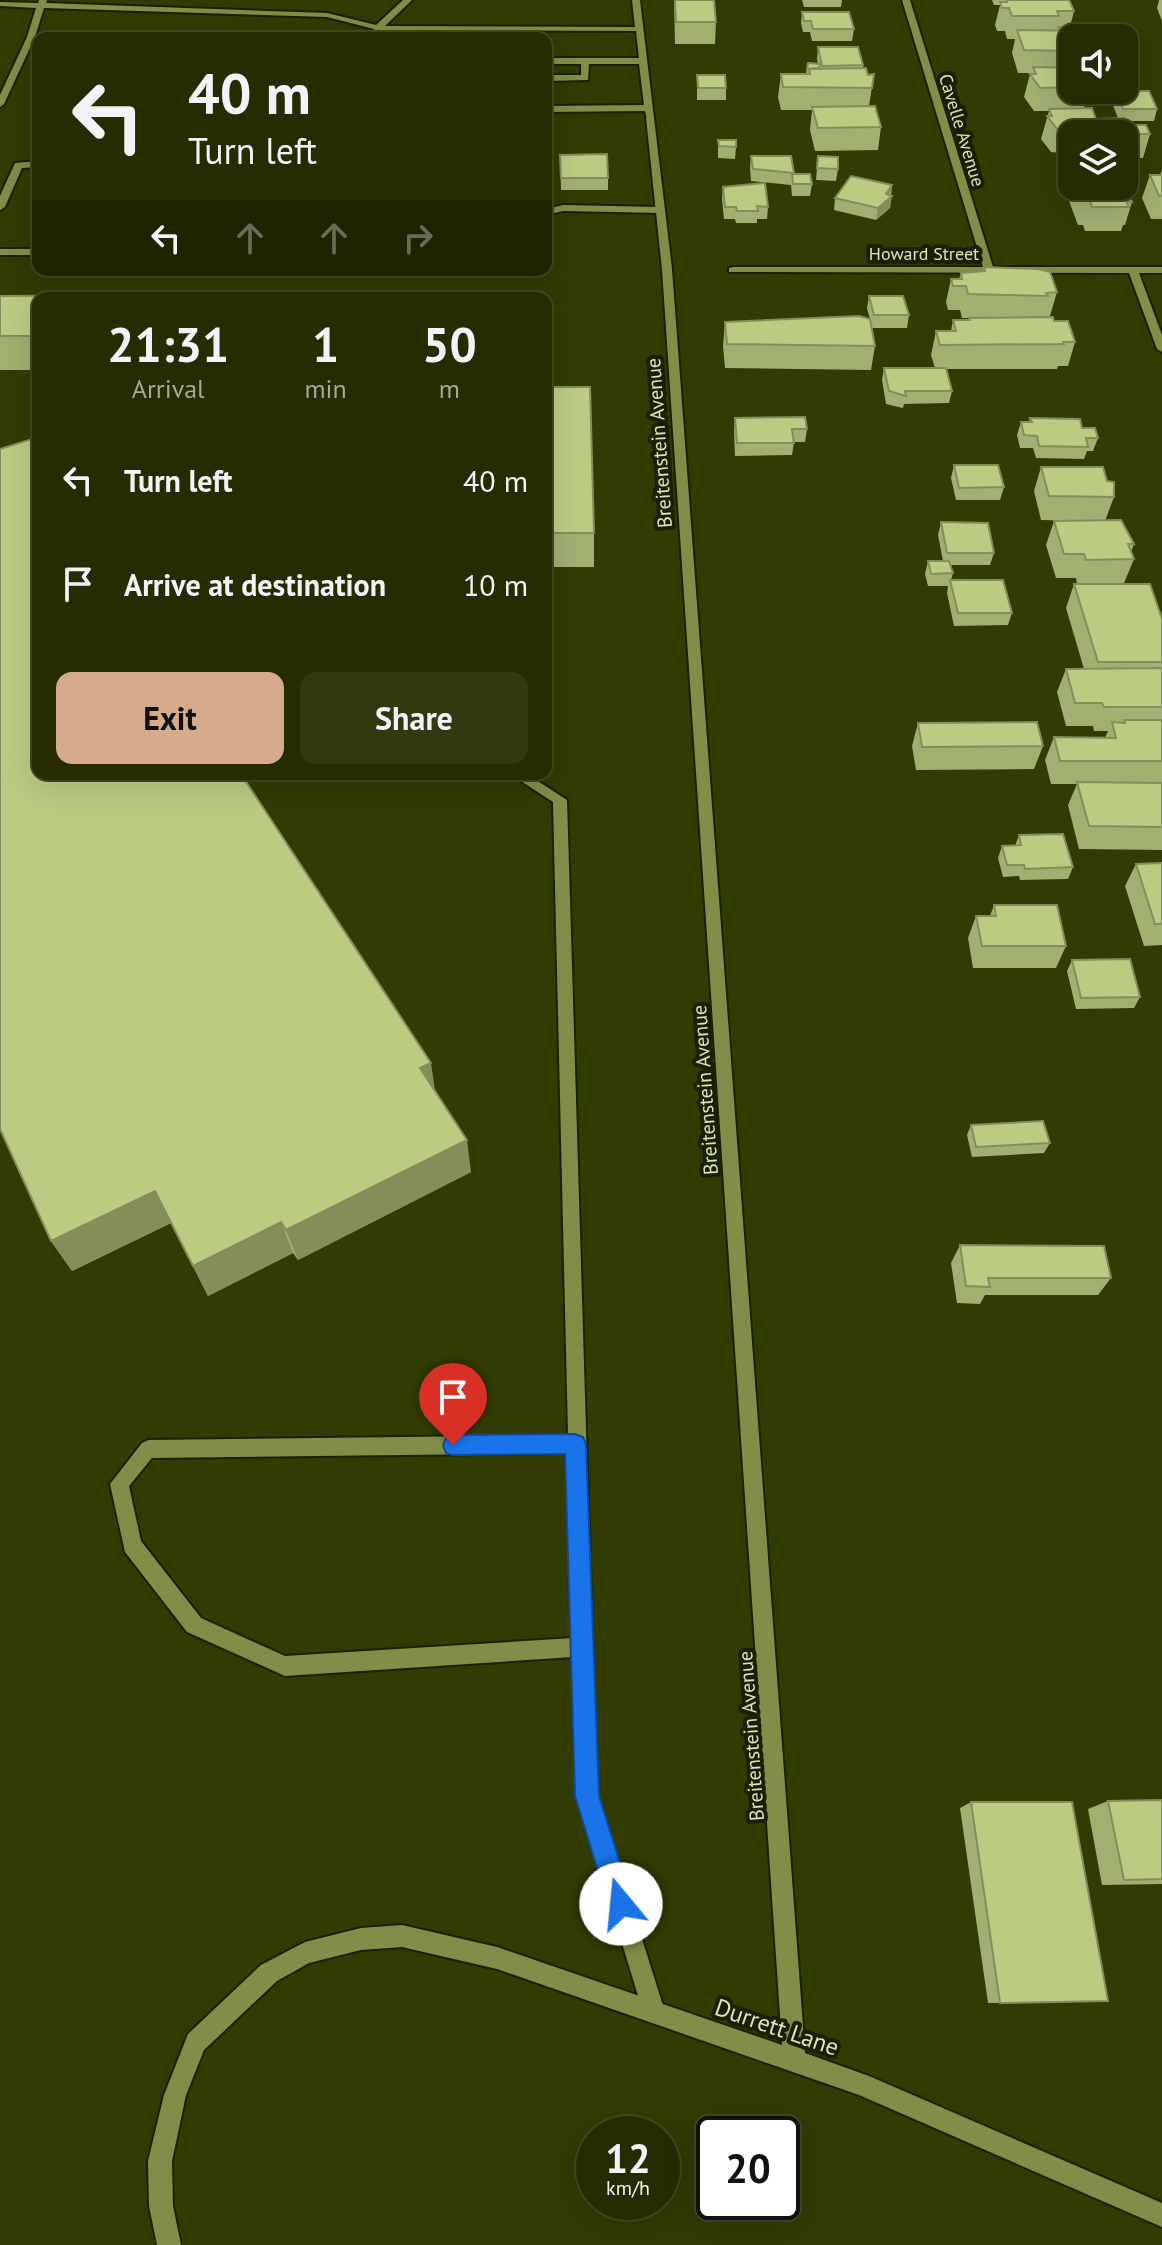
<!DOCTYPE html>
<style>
:root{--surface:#262c00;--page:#32380f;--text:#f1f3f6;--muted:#a4a799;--line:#424822;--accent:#d6ab8b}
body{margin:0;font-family:"PT Sans",sans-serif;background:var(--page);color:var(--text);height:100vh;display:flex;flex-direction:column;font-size:30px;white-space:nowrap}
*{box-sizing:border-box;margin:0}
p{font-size:26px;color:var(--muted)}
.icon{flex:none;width:44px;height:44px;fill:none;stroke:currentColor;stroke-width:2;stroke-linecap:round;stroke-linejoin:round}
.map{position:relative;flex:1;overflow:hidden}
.drawer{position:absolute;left:32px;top:292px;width:520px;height:488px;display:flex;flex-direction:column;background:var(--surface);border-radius:16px;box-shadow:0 8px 32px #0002,0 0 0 2px var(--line)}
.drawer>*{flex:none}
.banner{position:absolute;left:32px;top:32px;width:520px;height:244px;border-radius:16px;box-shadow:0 8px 32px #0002,0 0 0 2px var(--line);background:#262c00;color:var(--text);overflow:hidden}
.tools{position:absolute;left:1058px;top:24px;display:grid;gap:16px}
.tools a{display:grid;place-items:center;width:80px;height:80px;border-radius:16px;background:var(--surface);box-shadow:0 8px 32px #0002,0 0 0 2px var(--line);font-size:40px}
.speed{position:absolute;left:576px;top:2116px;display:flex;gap:16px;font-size:40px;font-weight:700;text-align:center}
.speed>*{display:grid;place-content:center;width:104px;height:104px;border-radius:50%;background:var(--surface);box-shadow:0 8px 32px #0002,0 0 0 2px var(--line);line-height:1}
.speed small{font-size:20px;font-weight:400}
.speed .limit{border:4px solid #111;border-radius:12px;background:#fff;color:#111}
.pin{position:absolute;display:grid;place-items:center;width:68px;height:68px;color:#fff;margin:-82px -34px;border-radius:50% 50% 50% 0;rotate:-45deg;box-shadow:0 0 8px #0007}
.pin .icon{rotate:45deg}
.me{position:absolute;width:88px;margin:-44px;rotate:343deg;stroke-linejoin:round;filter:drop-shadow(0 0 6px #0008)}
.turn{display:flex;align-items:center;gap:28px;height:168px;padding:0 24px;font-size:36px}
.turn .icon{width:104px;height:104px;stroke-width:2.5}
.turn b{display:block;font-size:56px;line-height:68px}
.lanes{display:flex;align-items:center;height:76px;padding:0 24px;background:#0003;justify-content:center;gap:40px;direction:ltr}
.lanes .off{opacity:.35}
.eta{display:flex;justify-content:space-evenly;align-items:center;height:136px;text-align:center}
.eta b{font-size:48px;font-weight:800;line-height:56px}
.action{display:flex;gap:16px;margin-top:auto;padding:16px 24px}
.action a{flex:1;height:92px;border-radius:16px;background:var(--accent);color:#111;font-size:32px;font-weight:800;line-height:92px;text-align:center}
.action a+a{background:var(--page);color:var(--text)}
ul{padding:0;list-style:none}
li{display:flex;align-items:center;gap:24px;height:104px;padding:0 24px}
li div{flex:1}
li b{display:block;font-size:30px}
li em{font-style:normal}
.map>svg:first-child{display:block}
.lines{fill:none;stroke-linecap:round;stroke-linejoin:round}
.service-casing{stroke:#1b2000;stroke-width:4}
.minor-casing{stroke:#1b2000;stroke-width:4}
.service{fill:#808e47;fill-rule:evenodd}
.minor{fill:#808e47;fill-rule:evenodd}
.wall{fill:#a1af70}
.shaded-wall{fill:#838e5b}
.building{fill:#bbcb82;stroke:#838e5b;stroke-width:2}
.route{fill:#1a73e8;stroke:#114b97;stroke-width:2}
.labels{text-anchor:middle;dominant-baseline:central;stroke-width:8;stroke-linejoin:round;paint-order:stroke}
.far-street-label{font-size:18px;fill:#dae3bf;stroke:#1b2003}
.street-label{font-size:20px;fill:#dae3bf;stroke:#1b2003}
.near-street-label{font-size:24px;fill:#dae3bf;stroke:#1b2003}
</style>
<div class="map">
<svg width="1162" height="2245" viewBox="0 0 1162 2245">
<rect width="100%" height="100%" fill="#323b00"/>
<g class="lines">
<defs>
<path id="service" d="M39,0H47L46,3L327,13L376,25L403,0H412L385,26L635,27L632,0H640L654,118L647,120L645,111L546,112V106L644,105L639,64H589L588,80L546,81V75H581V64H546V58H639L636,31L382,30L377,35L373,33L374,29L327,17L44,8L35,37L4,104L0,107V95L27,37L36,8L0,6V2L38,3Z
M38,161V167L22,168L5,207L0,210V196L15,163Z
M563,205L660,207L665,210L660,213L563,211L546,215V209Z
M0,249H38V255H0Z
M510,774H527L567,800L597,1796L665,2012L662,2020L654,2023L646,2020L643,2012L577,1796L573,1657L285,1676L187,1632L125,1552L110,1484L142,1443L148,1440L568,1435L553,802ZM569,1453L573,1638L285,1656L201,1618L141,1541L129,1486L152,1458Z"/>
<path id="minor" d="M902,0H910L993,267H1162V273H1139L1162,335V352L1157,349L1129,273L729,272V268L733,267H983Z
M650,115L654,118L672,269L805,2053L869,2076L1162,2203V2227L859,2095L497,1969L402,1947L361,1950L309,1963L277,1981L204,2050L186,2095L172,2161L173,2206L181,2245H157L149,2206L148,2161L164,2095L188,2034L261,1965L305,1942L361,1928L402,1925L497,1947L782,2045L662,269L646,118Z"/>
</defs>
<use href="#service" class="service-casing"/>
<use href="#minor" class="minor-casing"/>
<use href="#service" class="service"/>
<use href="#minor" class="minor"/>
</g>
<path class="wall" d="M674,0H714L716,22L715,44H675Z
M802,0H842L841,7H804Z
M992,0H1069L1074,11L1070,27L1072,38V90H1093L1090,102H1086L1084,108L1096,119L1118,118L1112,103L1115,91L1157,109L1154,121H1126L1128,125L1150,134L1143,158H1124V134H1072V186H1124L1132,202L1125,225H1123L1121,231H1085L1083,225H1078L1066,193L1068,186H1063L1057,170L1062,153L1051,152L1041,139L1049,111H1034L1024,97L1030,74L1032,73H1018L1012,53L1015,39H1007L1005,31H997L995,25L1000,5H994Z
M1159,0H1162V21L1157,8Z
M802,12L854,29L852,41H812L810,32H803L801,23Z
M818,47L863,65V68L868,75L874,74L869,106L881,127L878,150L815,151L810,130L812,110H781L778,97L781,74H806L808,63L818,64L817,59Z
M697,75L726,88V100H697Z
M718,140L736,147L735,159L718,158Z
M560,155L608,178V190H561Z
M751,156H791L794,174L812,184L810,196H792L791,185L751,181L750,168Z
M818,156L838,169L836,181L816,180Z
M1162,170V219H1151L1142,198L1150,175H1160Z
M892,185L890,208L876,220L834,210L835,198Z
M723,187L768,207L767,219H757V223H736L735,219H724L722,199Z
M984,267L1057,292L1050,316L1042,317L1054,321L1075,342L1068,366H1058L1057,369H947L952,391L949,403L904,404L903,408L886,404L882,380L884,368H935L931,355L936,331H951L953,320H968L969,318H962L960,310H948L946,302L951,279H959L961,273L983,271Z
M0,296L38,298V370H0Z
M869,296L909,315L907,328H872L875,346L871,370L725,368L723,346L725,322L870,319L867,308Z
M546,387L594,533V567H546Z
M735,418L807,429L805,442H794L792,455L735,456L734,430Z
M1030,418L1082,428L1098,438L1093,451H1087L1084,459L1036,458L1033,448H1020L1017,435L1021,422H1029Z
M954,465L1004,487L1000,500H956L951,478Z
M1041,467L1107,481L1114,497L1105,521L1134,544L1131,552L1134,559L1124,583L1077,584L1076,578H1056L1046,545L1054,521H1088L1041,520L1034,491Z
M941,522L994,553L990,565H950L953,573L951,580L1012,613L1008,625L954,626L947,593L948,586H928L925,574L928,561H943L938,535Z
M1074,584L1162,619V850L1079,849L1068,805L1077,784H1051L1045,760L1054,737L1105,738L1108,731H1094L1093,726H1066L1057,692L1066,669H1084L1066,608Z
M918,723L1043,746L1034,769L916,770L912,746Z
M38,774L436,1092L471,1172L298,1260L293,1253L208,1296L171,1223L72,1271L51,1241Z
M1019,835L1073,867L1068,879L1020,880L1019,876L1003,877L998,858L1002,846H1015Z
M1162,863V945L1144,946L1125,886L1136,864Z
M994,905L1066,946L1056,968H973L968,938L976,916H990Z
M1072,960L1140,997L1134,1008L1076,1009L1067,971Z
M971,1125L1050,1143L1044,1153L972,1157L967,1135Z
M960,1245L1111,1278L1098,1295H985L980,1304L957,1303L951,1263Z
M1162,1800V1884L1102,1885L1088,1809L1108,1801Z
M971,1802L1108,2001L988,2003L960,1808Z"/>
<path class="shaded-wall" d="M892,185L889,198L892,196L890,208L876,220L878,208Z
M431,1063L436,1097L420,1068Z
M467,1140L471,1172L298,1260L286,1230Z
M155,1191L171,1223L72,1271L51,1241Z
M281,1222L293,1253L208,1296L193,1266Z"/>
<path class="building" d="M675,0H714L716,22H676Z
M1007,0H1069L1074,11H1057L1059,16H1012L1009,8H1002L1000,2H1007Z
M802,12H849L854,29H813L811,21H804Z
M1058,27H1086L1090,34L1088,31H1060Z
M1017,30L1088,31L1091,38H1072V51L1024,50Z
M818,47H858L863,65L822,66Z
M808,63L820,64L819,68L807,69Z
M1033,67L1072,68V87L1040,88L1030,74H1036Z
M866,68L868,75L874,74L872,88L783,87L781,74H810L809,69Z
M697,75H725L726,88H698Z
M1115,91H1149L1157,109H1123Z
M875,106L881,127L818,128L812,107Z
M1092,108L1096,119L1125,118L1128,125H1146L1150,134H1117L1113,126H1099L1096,131L1057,129L1047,116H1052L1049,109Z
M718,140H736V147L719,146Z
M1063,146H1072V162H1070Z
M607,154L608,178H561L560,155Z
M751,156H791L794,173L753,169Z
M818,156L838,157V169L817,168Z
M792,174H810L812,184H793Z
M1150,175H1162V196H1159Z
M851,176L892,185L886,194L892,196L878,208L835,198Z
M765,183L768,207L757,206L758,211H737L736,207H725L723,187Z
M1079,186H1124L1132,202L1126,201L1129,207H1092L1090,201H1085Z
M984,267L1038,269L1050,272L1057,292L1046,293L1048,296L968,294L966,286H953L951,279H962L961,273L985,271Z
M140,295V298H38V336H0V296Z
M869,296H903L909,315H874Z
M859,316L870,319L875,346L727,344L725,322Z
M1053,317L1054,321H1068L1075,342H1063L1064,344L940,345L936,331H956L953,320H970L969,318Z
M884,368H946L952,391H905L906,396L889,391Z
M546,387H590L594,533H546Z
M805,417L807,429H792L794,443H737L735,418Z
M1030,418L1080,419L1082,428H1095L1098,438H1086L1088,447L1039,446L1037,436L1024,435L1021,422H1032Z
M38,437V774H241L431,1063L420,1068L467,1140L286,1230L281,1222L193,1266L155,1191L51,1241L0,1129V449Z
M954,465H998L1004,487L959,488Z
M1041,467H1103L1107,481L1114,482V497L1049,496Z
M1121,520L1134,544H1128L1134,559L1086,560L1084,554H1064L1054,521Z
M941,522L988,523L994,553H947Z
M928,561H949L953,573L931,574Z
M950,580H1003L1012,613H958Z
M1074,584H1150L1162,619V662H1098Z
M1162,668V707H1104L1102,703H1075L1066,669Z
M1124,720H1162V761H1060L1054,737L1116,738L1112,722L1125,723Z
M1037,722L1043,746L922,747L918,723Z
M1077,782L1162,783V827L1089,826Z
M1063,834L1073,867L1025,869L1024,865H1007L1002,846L1021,845L1019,835Z
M1162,863V924H1155L1136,864Z
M994,905H1057L1066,946H982L976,916H996Z
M1130,959L1140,997L1081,998L1072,960Z
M1043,1121L1050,1143L976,1147L971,1125Z
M960,1245L1104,1246L1111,1278H988L990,1287L966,1286Z
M1162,1800V1879L1124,1880L1108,1801Z
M971,1802H1072L1108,2001L1000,2003Z"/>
<path class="route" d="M575,1434L583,1437L586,1444L599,1796L633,1904L629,1913L621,1916L612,1913L608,1904L575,1796L565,1454L453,1455L446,1453L443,1445L446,1438L453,1435Z"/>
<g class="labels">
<g class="far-street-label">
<text transform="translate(962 130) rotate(73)">Cavelle Avenue</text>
<text x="924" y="253">Howard Street</text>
</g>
<g class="street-label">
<text transform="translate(659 443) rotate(-94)">Breitenstein Avenue</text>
<text transform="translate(705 1090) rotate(-94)">Breitenstein Avenue</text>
<text transform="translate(751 1736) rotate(-94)">Breitenstein Avenue</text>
</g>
<g class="near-street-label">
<text transform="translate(777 2027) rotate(19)">Durrett Lane</text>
</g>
</g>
</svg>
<div class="tools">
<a><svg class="icon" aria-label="sound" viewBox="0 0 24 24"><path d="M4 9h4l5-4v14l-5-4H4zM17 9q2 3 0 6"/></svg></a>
<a><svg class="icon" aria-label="layers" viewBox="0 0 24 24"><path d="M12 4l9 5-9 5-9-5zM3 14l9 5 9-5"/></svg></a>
</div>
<div class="speed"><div>12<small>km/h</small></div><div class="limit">20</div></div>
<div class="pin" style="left:453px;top:1445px;background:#d93025"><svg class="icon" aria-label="arrive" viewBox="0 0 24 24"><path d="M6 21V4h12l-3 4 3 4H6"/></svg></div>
<svg class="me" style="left:621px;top:1904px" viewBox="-20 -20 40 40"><circle r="19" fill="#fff"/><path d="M0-13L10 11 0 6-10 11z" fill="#1a73e8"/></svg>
<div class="banner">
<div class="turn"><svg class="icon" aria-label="left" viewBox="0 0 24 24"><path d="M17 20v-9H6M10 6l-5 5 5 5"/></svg><div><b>40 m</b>Turn left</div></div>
<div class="lanes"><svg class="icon" aria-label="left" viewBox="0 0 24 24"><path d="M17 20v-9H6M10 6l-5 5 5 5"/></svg><svg class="icon off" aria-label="ahead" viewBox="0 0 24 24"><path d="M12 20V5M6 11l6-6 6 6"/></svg><svg class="icon off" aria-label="ahead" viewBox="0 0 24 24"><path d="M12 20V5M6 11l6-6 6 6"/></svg><svg class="icon off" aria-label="right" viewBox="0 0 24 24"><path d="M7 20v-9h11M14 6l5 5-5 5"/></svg></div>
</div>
<section class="drawer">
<div class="eta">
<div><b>21:31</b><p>Arrival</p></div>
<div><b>1</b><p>min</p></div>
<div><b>50</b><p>m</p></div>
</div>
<ul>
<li><svg class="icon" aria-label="left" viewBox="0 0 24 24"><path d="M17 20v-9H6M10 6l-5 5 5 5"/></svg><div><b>Turn left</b></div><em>40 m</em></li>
<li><svg class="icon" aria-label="arrive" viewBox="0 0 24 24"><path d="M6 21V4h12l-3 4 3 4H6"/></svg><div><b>Arrive at destination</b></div><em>10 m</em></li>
</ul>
<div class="action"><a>Exit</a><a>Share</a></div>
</section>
</div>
